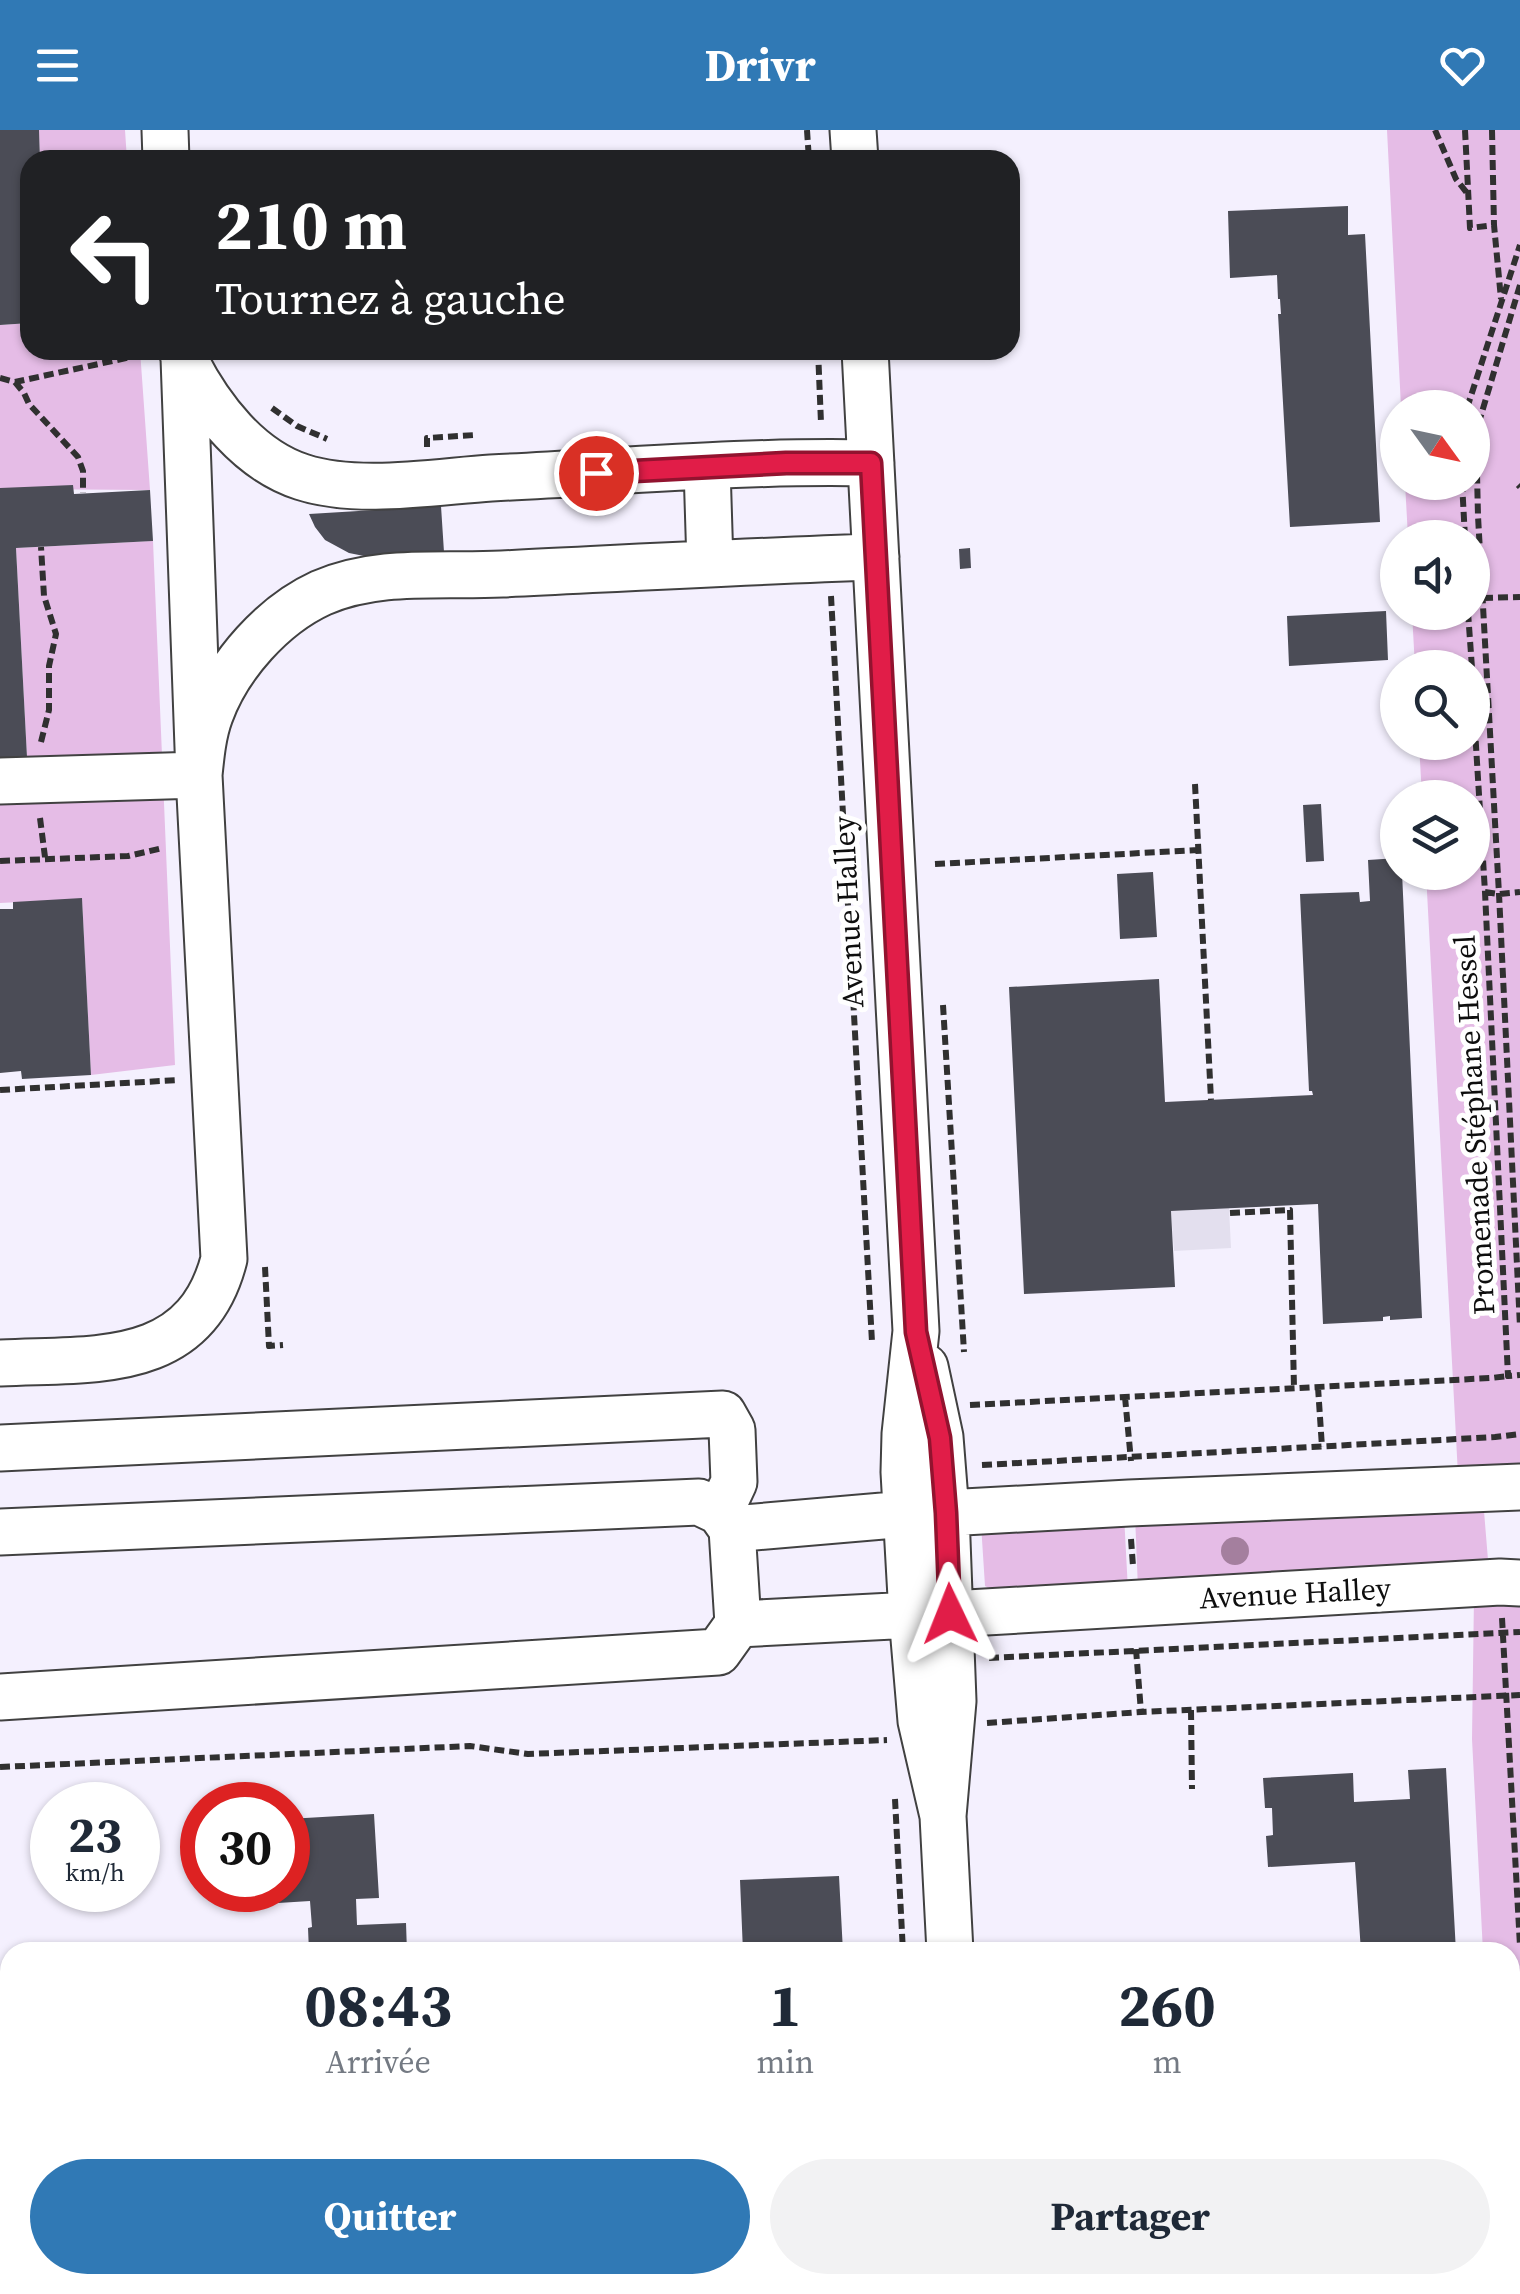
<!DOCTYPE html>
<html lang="fr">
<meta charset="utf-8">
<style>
:root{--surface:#fff;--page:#f2f2f3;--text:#1f2937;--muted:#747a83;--accent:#3079b5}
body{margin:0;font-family:"Source Serif 4",serif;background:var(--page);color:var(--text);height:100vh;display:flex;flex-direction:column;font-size:38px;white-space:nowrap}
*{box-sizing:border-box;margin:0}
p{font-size:32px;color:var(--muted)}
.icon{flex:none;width:55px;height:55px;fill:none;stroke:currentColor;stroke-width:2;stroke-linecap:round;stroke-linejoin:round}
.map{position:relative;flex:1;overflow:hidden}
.side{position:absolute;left:0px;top:1812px;width:1520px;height:352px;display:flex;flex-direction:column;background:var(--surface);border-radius:30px 30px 0 0;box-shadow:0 2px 8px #0004}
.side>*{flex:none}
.top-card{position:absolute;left:20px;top:20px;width:1000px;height:210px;border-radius:30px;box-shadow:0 2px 8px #0004;background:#202124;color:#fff;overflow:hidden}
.needle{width:65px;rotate:123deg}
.controls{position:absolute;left:1380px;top:260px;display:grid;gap:20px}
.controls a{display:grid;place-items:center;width:110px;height:110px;border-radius:50%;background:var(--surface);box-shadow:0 2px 8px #0004;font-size:50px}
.speed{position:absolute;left:30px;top:1652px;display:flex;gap:20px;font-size:50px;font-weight:700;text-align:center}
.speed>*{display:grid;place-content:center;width:130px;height:130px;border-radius:50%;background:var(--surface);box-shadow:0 2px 8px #0004;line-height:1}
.speed small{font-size:25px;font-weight:400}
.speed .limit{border:15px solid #d22;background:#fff;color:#111}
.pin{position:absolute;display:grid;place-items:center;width:85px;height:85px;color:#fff;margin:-42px;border:5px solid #fff;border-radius:50%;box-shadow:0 2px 10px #0007}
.me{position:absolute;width:110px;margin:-55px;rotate:358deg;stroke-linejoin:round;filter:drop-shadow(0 0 8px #0008)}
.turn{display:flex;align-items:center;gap:35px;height:210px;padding:0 30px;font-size:45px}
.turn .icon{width:130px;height:130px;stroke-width:2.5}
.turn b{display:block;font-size:70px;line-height:85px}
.eta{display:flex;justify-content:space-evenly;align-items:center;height:170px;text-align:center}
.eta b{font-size:60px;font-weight:700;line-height:70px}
.primary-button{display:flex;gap:20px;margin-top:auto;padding:20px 30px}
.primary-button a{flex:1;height:115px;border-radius:60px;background:var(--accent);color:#fff;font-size:40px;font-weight:700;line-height:115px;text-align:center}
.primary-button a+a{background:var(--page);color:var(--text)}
header{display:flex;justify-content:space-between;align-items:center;height:130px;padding:0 30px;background:var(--accent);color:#fff;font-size:45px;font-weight:700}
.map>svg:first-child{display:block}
.green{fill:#e5bce6}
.plaza{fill:#e3dfee}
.building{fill:#4b4c56}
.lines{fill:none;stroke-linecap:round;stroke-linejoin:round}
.minor-casing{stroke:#414141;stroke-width:49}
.path{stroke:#303030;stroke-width:6;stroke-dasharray:10 5;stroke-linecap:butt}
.minor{stroke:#fff;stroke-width:45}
.tree{fill:#a47f9e}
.route-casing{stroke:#92132f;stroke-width:25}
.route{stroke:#e11d48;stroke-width:18}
.labels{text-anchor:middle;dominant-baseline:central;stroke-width:10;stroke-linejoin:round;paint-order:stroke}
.street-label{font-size:30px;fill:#0e0e0e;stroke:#fff}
</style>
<header><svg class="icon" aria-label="menu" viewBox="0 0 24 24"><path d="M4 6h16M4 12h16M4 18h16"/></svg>Drivr<svg class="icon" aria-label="heart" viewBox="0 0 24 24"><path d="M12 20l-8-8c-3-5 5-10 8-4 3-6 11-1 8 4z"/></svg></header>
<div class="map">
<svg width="1520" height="2164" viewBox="0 0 1520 2164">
<rect width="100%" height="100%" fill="#f4f0fe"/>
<path class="green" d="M39,0H125L127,30H40Z
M1387,0H1520V1341L1458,1345L1426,743L1472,742V668L1422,667L1419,613L1472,612V538L1415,537L1412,483L1472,482V408L1408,407L1405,353L1472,352V278L1401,277Z
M30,193V220H140L150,360L0,359V195Z
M153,411L175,935L91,945L82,769L0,773V629L27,627L16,418Z
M1483,1369L1489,1442L1138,1459L1135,1385Z
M1124,1385L1128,1460L997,1462L985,1456L981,1394Z
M1474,1466H1520V2164H1501V2155H1510V1822H1483L1472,1609Z"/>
<path class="plaza" d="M1229,1078L1231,1118L1174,1121L1171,1081Z"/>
<path class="building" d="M0,0H39L40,30H30V193L0,195Z
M1348,76V105L1365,104L1380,392L1290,397L1278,184H1281L1280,169H1278L1277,145L1230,148L1228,81Z
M73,355L74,364L150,360L153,411L16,418L27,627L0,628V358Z
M441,376L444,422L364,426L349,423L325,410L315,397L309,384Z
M970,418L971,438L960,439L959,419Z
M1386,481L1388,530L1289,536L1287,486Z
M1321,674L1324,731L1306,732L1303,675Z
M1398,728V742H1402L1422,1188L1390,1190V1186L1383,1187V1191L1323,1194L1318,1074L1171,1081L1175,1157L1024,1164L1009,857L1159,849L1165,972L1313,965L1312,961H1309L1300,764L1359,762L1360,772L1370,771L1368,730Z
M1153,742L1157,807L1120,809L1117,744Z
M82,768L91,945L22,949L21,941L0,943V779H13V772Z
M1446,1638L1456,1822H1361L1355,1732L1268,1737L1266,1706L1273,1705L1272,1678H1265L1263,1648L1353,1643L1354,1672L1410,1669L1408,1640Z
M374,1684L379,1768L356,1769L357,1795L406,1793L407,1822H309L308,1798L312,1797L310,1771L245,1775L244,1760H288V1689Z
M839,1746L843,1822H743L740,1750Z
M10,2142V2155H97V2164H0V2143Z"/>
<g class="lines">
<defs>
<path id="minor" d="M165,0L166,30
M853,0L855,30
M865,220L916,1201L905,1304L904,1342L912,1485L921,1591L943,1686
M186,232C210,279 249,330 302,347C357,365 433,352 491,348C617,342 745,330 871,333
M707,337L710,434
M0,651L199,645C201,625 203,604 210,585C228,535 273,485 321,463C378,438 441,447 502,444C626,438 751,431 876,427
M0,1233C93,1228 195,1242 224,1129L199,645L184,228L182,220
M925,1237L940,1307L946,1383L953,1571L943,1686L950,1822
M0,1318L723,1284L732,1300L734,1352L720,1382
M920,1392L932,1385L946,1383L1129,1373L1520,1357
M732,1399L906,1384
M0,1402L699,1372L720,1382L732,1399L738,1494L718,1522L0,1567
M924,1475L930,1479L951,1484L1500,1452L1520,1453
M738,1494L912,1485
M0,2043L10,2042
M563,2155V2164
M967,2155V2164"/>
</defs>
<use href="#minor" class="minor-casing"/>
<path class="path" d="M807,0L809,30
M1435,0L1456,49L1467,63
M1465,0L1470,98L1494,95L1501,169
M1492,0L1494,95
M1520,155L1476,302L1478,386L1499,764L1520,1197
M818,220L821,293
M0,248L15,252L145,224
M15,252L24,263L29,274L78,327L83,341V363
M272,278L297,296L327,309
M1467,278L1520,115
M427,317V308L475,305
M1462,352L1465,408
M1518,355L1520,357
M831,466L872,1212
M1483,468L1520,467
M1468,482L1472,538
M1472,551L1485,762L1508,1246L1520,1245
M41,612L49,580V536L56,504L44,466L41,417
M1195,654L1211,970
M40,688L45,727
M0,731L128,726L163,718
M935,734L1198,720
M1485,762L1499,764L1520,762
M943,875L964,1222
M0,960L179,950
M1230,1083L1290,1080L1294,1258
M265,1137L269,1216L283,1215
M1318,1257L1322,1317
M1125,1267L1131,1331
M970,1275L1491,1248L1508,1246
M982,1335L1495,1307L1520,1304
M1131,1409L1133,1436
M1502,1488L1520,1816
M1136,1519L1141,1582
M989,1528L1520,1502
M1191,1580L1192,1659
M987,1593L1141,1582L1520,1565
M0,1637L470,1616L528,1624L887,1610
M895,1669L903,1822
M920,2155V2164
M1215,2155L1216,2164"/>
<use href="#minor" class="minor"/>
</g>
<circle class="tree" cx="1235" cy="1421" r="14"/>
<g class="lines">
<defs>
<path id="route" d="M596,343L786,333H871L916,1202L940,1308L946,1383L950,1484"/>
</defs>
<use href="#route" class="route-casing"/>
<use href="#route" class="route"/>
</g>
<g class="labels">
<g class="street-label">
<text transform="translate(848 782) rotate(-93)">Avenue Halley</text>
<text transform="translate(1474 995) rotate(-93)">Promenade Stéphane Hessel</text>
<text transform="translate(1295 1463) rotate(-3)">Avenue Halley</text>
</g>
</g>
</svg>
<div class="controls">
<a><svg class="needle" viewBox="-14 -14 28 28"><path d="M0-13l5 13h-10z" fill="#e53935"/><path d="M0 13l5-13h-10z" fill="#747a83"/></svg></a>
<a><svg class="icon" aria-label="sound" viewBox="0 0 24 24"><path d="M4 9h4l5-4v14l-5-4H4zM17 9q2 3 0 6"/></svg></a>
<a><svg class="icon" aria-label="search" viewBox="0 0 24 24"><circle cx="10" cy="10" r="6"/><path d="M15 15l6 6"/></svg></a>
<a><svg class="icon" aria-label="layers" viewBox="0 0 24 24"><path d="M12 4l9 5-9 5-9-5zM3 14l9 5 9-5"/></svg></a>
</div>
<div class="speed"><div>23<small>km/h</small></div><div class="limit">30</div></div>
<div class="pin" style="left:596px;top:343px;background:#d93025"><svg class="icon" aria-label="arrive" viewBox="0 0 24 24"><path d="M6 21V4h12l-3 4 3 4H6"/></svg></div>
<svg class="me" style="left:950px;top:1484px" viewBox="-20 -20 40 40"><path d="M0-17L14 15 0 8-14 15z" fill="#e11d48" stroke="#fff" stroke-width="4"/></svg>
<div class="top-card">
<div class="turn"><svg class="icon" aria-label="left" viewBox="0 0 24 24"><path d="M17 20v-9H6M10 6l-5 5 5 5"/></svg><div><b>210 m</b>Tournez à gauche</div></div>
</div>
<section class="side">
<div class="eta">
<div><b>08:43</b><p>Arrivée</p></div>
<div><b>1</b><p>min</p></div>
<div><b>260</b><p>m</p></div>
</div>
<div class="primary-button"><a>Quitter</a><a>Partager</a></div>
</section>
</div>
